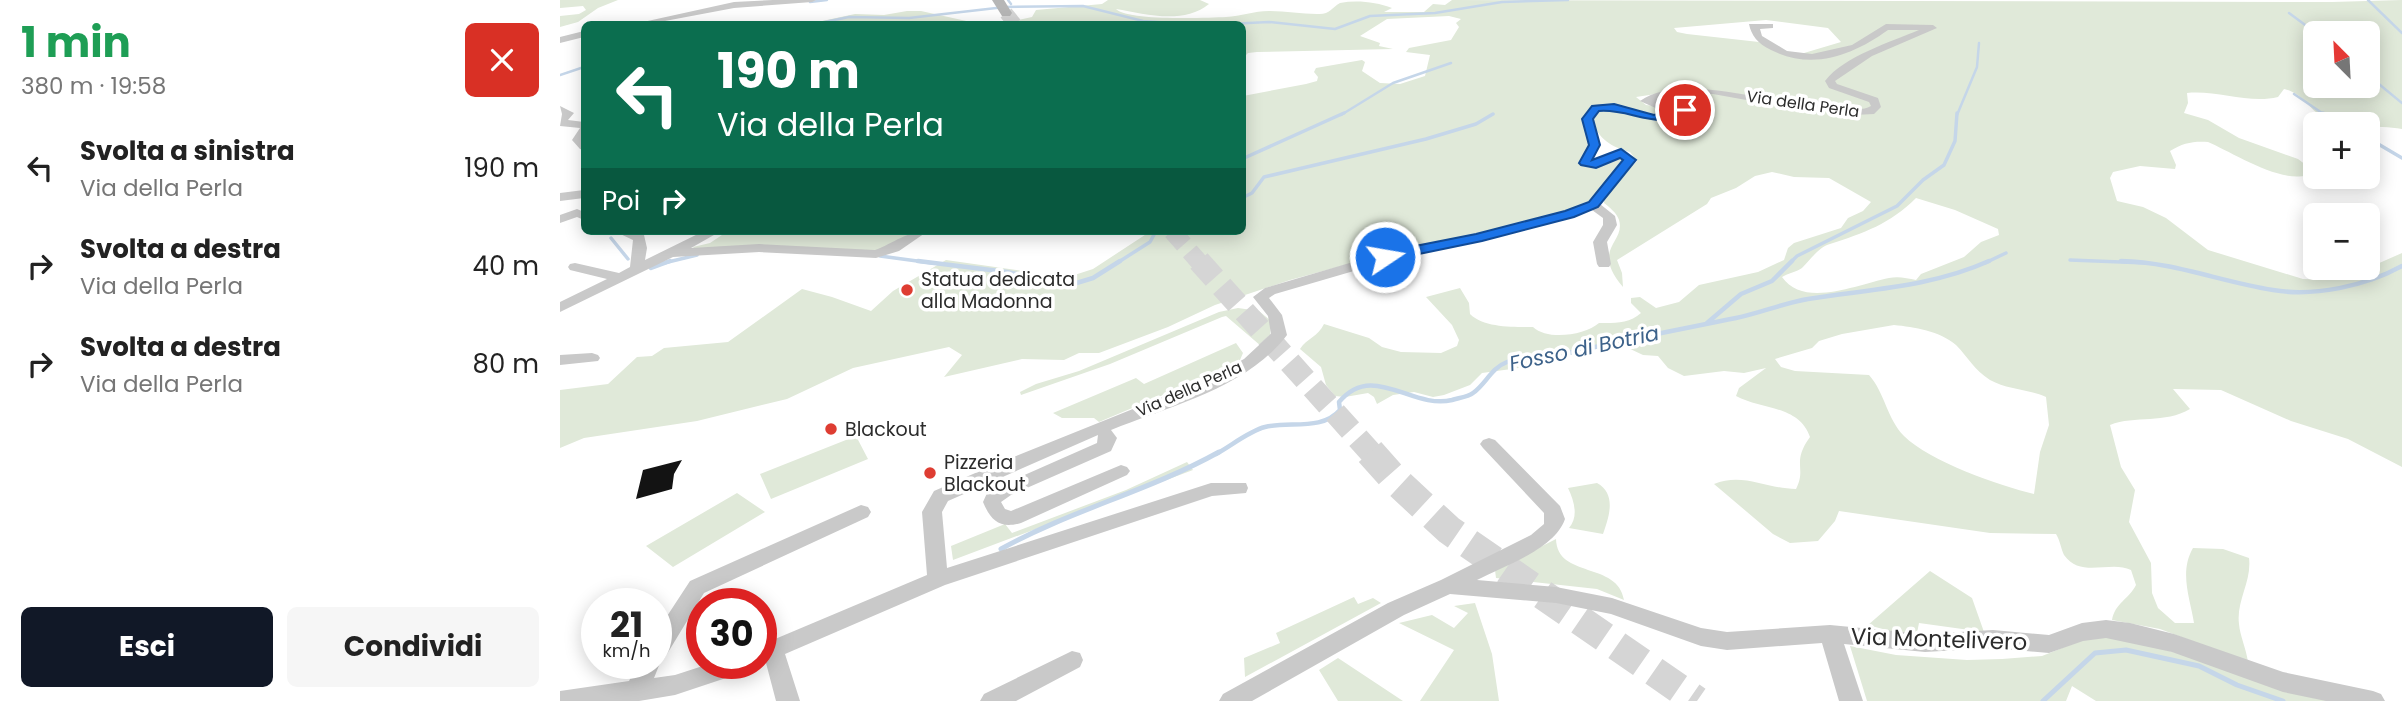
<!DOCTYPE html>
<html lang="it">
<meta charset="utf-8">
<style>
:root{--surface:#fff;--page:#f6f6f6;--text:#222;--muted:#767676;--accent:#111827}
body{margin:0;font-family:Poppins,sans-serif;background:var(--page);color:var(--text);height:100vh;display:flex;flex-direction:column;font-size:26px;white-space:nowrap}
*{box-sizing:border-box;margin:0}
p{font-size:23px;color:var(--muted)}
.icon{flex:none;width:38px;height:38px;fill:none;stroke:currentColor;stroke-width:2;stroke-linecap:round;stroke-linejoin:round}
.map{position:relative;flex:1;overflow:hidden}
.side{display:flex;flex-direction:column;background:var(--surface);width:560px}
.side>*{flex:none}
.banner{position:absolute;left:21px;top:21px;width:665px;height:214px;border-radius:10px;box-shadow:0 4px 18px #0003;background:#0b6e4f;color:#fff;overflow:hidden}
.needle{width:46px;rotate:336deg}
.tools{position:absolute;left:1743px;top:21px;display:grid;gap:14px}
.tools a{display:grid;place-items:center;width:77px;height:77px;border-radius:10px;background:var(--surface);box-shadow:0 4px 18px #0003;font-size:35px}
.speed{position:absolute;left:21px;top:588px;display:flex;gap:14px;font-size:35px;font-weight:700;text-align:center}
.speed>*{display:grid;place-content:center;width:91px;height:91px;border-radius:50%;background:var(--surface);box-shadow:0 4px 18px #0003;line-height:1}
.speed small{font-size:18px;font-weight:400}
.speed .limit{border:10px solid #d22;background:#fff;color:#111}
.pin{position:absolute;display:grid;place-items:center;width:60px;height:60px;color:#fff;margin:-30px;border:4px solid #fff;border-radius:50%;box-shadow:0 2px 7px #0007}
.me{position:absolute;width:77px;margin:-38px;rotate:78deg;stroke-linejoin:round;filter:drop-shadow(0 0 5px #0008)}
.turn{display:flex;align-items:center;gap:24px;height:147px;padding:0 21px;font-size:32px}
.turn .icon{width:91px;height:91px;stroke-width:2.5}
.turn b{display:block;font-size:49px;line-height:60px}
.then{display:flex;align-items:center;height:66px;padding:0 21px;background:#0003;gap:14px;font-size:26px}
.round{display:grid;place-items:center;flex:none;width:74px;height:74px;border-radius:10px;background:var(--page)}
.headline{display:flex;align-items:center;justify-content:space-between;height:119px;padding:0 21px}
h1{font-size:42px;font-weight:700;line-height:52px;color:#1e9e55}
.action{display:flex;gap:14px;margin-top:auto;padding:14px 21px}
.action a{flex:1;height:80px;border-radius:10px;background:var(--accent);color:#fff;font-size:28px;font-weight:700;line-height:80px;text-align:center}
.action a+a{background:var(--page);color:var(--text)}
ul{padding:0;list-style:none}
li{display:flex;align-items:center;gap:21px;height:98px;padding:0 21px}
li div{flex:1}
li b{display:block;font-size:26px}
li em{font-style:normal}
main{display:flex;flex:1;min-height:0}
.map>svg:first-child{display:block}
.green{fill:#e0e9d9;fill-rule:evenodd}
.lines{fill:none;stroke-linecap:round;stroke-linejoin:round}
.stream-far3{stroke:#c5d6e9;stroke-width:2.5}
.stream-far2{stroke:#c5d6e9;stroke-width:3.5}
.stream-far1{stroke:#c5d6e9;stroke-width:4.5}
.stream{stroke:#c5d6e9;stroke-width:5}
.building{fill:#131313}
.secondary-tunnel-far3{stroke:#d5d5d5;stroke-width:14;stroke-dasharray:14 7;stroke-linecap:butt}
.secondary-tunnel-far2{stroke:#d5d5d5;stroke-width:18;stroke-dasharray:18 9;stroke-linecap:butt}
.secondary-tunnel-far1{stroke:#d5d5d5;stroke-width:23;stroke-dasharray:23 11;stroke-linecap:butt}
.secondary-tunnel{stroke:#d5d5d5;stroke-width:30;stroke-dasharray:30 15;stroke-linecap:butt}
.minor{fill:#c9c9c9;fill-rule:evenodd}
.secondary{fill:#b6b6b6;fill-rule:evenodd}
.route{fill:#1a73e8;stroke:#114b97;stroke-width:2}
.poi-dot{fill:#de3d32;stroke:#fff;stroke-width:2.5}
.labels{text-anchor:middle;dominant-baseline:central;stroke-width:7;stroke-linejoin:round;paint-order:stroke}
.far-street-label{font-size:16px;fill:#2c2c2c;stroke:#fff}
.poi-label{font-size:19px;fill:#2c2c2c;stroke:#fff;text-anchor:start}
.water-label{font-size:21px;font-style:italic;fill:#3d628a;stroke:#fff}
.near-street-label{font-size:23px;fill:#2c2c2c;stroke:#fff}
</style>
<main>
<section class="side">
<div class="headline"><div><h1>1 min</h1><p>380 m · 19:58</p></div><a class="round" style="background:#d93025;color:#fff"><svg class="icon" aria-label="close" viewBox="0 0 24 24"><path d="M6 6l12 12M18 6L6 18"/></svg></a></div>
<ul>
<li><svg class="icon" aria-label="left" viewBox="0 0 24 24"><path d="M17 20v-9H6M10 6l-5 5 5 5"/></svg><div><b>Svolta a sinistra</b><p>Via della Perla</p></div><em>190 m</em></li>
<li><svg class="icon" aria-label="right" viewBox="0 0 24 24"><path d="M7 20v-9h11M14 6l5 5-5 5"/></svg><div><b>Svolta a destra</b><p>Via della Perla</p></div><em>40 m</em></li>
<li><svg class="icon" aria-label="right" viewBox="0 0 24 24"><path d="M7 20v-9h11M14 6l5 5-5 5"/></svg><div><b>Svolta a destra</b><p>Via della Perla</p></div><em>80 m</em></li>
</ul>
<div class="action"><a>Esci</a><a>Condividi</a></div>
</section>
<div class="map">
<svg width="1842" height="701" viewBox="0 0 1842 701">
<rect width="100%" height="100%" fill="#fff"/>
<path class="green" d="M0,0H58L38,8L18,22L0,27V16L19,14L26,10L23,6L0,8Z
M548,0H640L649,4C623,25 585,14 556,9C567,21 646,18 666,17C681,16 694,11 709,11C725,11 741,14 757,14C770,15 771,8 780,3C797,0 816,2 832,8L824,12H864L873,4L885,5L892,0L1772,2L1842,0V129C1817,125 1787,128 1764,117C1747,109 1745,94 1724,89L1718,97C1689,104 1657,90 1627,93L1628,103L1624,113L1648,120L1679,138L1738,159L1754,171C1732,191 1672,152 1648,142C1633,141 1623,143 1610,151L1616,165L1615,169L1580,166L1553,172L1550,178L1557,201L1583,207L1606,218L1648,250L1743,279L1772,280L1792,275L1796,270L1808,268L1842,253V467L1788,439L1731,421L1661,390L1613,389L1630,409C1605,424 1575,415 1550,425L1561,467L1575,490L1569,522L1591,563L1592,593L1598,608L1615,623H1634C1630,598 1619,572 1633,548L1663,549L1689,558C1692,581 1676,601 1679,624C1680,636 1686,648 1688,662L1600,629L1552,620C1555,603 1569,599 1576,585L1571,570C1550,560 1521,579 1504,555C1501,549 1500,540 1496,534L1430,533L1279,511L1275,521L1258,541L1230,543L1213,534L1154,484C1183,472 1207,489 1236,489C1247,468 1231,463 1250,437C1239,405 1202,410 1176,396L1179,388L1206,368L1184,373L1164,371L1124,376L1108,368L1098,356L1083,355L1066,347L1048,344L973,366L922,373L910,385L884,395L873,397L854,392L833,395L817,404L814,397L808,393L785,397L775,396L766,385L761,367L740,349C747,338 758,337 764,324L809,338L822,347L841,352L881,353L897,346L899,340L892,325L866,297L900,288L909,303L910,314C924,328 954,327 973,327C988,341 1025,335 1039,323C1054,323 1069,324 1081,313L1071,303V298L1080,297L1096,308L1119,302L1139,285L1198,272L1224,260L1228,248L1234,243L1281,228L1288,218L1303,211L1311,202L1269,178L1234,177L1212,172L1195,176L1176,188L1151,198L1147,204L1057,260L1062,273L1063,287C1030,248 1066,243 1059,220C1057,213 1049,207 1044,203V198L1077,161L1070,152C1051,147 1039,139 1031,120L1043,107C1070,114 1107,131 1130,108L1104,106L1094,101L1150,90L1129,89L1076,97L1086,105L1120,109C1083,127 1064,96 1033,107L1028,150L1021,165L1035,168L1061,157L1064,163L1037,196L1014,211L934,232L833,252L730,280L655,305L608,327L539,353H519L504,360L462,359L384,377L402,355L389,347L293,368L227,399L137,421L24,438L0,448V390L48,384L77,357L92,356L104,348L168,342L242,289L272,297L311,311L333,291L386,260L470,272L499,280L533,269L591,231H682L683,96L746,84L757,81L758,77L754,72L756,68L802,60L805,62L802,71L820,83L840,84L865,76L870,55L846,52L849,48L891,40L899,27L896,23L901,19L889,16L827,19L800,36L820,43L819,46L833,49L697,52L688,53L683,58L682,24H248L295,14L324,15L347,11H361L420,24L445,23L472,17L476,10L542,4ZM1206,20L1268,28L1281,42L1234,56L1199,42L1127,34L1117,32L1114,28ZM1755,33H1808V86H1755ZM1356,198L1395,210L1438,229L1439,235L1421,242L1404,257L1361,274L1356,280C1347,278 1338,276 1329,278C1298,284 1244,309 1222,277C1228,273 1237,272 1242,268C1250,260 1259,247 1270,244C1304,233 1330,224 1356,198ZM1334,325C1354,327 1380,331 1396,345C1408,357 1414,370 1430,380C1448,390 1469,389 1486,397L1489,425L1480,452L1474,494C1440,486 1369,461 1344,436C1327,419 1325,393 1309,375L1235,371L1221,367L1215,359L1252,348L1259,341L1282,334Z
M168,231H358L338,244L316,251L136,250L133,247L150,243Z
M678,308L699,311L711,321L710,338L701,346L666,316L662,317L550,364L461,395L460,392L476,384L519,371L659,312Z
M676,343L683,353L680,360L672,366L539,422L534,418H502L493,413L576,378L584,384Z
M296,436L308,459L211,499L200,474Z
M627,462L633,470L393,560L391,546L445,524L452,533L566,490Z
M1037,483C1057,494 1049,517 1043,534L1009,528C1019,516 1014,501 1008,488Z
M177,493L205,512L113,567L86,546Z
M996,539C997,579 1058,561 1064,600L1037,589L936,578L935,570Z
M1370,571L1412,598L1424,632L1359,623L1356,638L1308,625Z
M794,597L798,604L813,598L821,603L685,677L684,658L720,643L716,633Z
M915,603L932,654L939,701H860L894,650L839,623L872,615L894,628L908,613L894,606Z
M1552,636L1640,659L1773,701H1536L1512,686L1506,701H1307L1290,646L1336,655L1407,660L1442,659L1482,656L1530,637Z
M778,658L843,701H778L759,670Z"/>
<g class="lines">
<path class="stream-far3" d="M448,0L451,4
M1808,0L1842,33
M250,2L267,0
M1729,13L1756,33
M255,24L289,17L349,18L445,7L523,6L583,21L626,24
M668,24L709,22L775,29L810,16L875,13L942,2L1008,0
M0,75L24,67
M1808,75L1842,103
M1734,94L1765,115
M781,115L833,83L891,63
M1397,115L1417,67L1419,43"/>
<path class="stream-far2" d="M1763,113L1779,124
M1808,138L1842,158
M682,159L784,113
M682,198L692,193L704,177L866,139L916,124L933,114
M51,238L68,259
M320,256L372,263
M1510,260L1586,263
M104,263L137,255
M557,263L590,242L596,231
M1230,263L1237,256L1337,206L1363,180L1384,165L1395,141L1397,113
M1425,263L1446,253"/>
<path class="stream-far1" d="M358,261L447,272L510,285L533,278L560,261
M1561,261C1614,262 1661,282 1713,290C1754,297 1806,286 1842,266
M91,268L110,261
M1147,323L1181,294L1212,281L1232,261
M656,454C671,446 689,431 705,427C730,421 762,431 780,410L779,402C813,361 852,410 892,400C898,398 908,397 913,393C926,384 931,368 947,362C963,356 983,360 1000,355C1058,341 1117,330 1176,318C1200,313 1224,303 1248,299C1310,289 1371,287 1429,261"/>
<path class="stream" d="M441,549C511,510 589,491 659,452
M1483,701L1535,653L1566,650L1639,666L1677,685L1723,701"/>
</g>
<path class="building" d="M122,460L114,474L112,489L76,499L83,470Z"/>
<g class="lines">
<path class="secondary-tunnel-far3" d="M446,13L455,24"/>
<path class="secondary-tunnel-far2" d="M612,231L640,263"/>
<path class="secondary-tunnel-far1" d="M639,261L812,454"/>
<path class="secondary-tunnel" d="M810,452L835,480L889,530L1137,701"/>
<path class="minor" d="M213,0H256L252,2L174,8L89,24H74L174,2Z
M1189,24H1213V28L1200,29L1202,36L1227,51L1252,54L1292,45L1326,24L1373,25L1377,28L1312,56L1275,81L1277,84L1318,98L1321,107L1314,114L1294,115L1250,105L1203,103L1153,94L1115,96L1096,101C1107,105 1122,102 1130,108C1104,135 1071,109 1040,110L1032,119L1040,145L1032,160L1061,150L1076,160L1040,204L1055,216L1057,225L1047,242L1051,264L1049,267H1039L1037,264L1033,242L1043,225V218L1032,210L917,242L828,261L715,294L709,298L722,315L727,335C687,388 610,406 551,430L557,438L551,451L451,495L441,502L445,509L451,511L561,465L567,467L570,471L567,475L461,523C440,529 431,521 423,502L428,491L537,443L538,435L388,501L382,512L387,568L651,483H686L688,488L686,493L652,496L385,585L225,654L240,701H216L206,663H198H201V645L367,575L362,512L374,491L436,464L645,380L684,359L711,334L708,316L693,297L705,288L820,254L916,234L1015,208L1029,202L1063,161L1060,158L1036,168L1019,163L1028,145L1022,119L1033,105C1060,100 1088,122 1113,111L1100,110L1080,101C1113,78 1166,93 1203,97C1219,99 1236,97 1252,99C1269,102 1295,115 1311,106L1309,102L1269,88L1265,81C1284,56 1331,42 1359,30H1328C1293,55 1253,71 1211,50C1198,44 1191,35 1189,24Z
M24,31V37L0,43V37Z
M0,106L14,113L8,120L24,122V150L20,149L12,140L20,128L0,126L2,114Z
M24,190V198L0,201V193Z
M17,209L24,212V220L17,217L0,223V215Z
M54,231H73L84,235L87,248L85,260L144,231H161L131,248L199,244L315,250C334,243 347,231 368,231L339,251L316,258L199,252L113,257L0,312V302L47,279L10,270L8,267L10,264L15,263L59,273L70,267L73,240Z
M32,353L38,355L40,358L38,361L0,365V355Z
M929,438L935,440L1000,506L1005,519C995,549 944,566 917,580L996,587L1052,598L1141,628L1167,632L1270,625L1365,634L1433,630L1489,635L1522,623L1546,620L1570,623L1614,634L1723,672L1813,691L1821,694L1825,701H1766L1723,692L1612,652L1546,638L1523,641L1489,653L1433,648L1365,652L1284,644L1303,701H1279L1262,643L1167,650L1141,646L1051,614L996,603L890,594L844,615L692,701H659L663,694L828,603L881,580L971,535L984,524V513L923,448L920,444L923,440Z
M301,505L308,507L311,512L308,517L144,593L104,659L99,660L100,663L94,678L115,675L152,663H193L190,670L115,695L79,701H0V691L69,681L78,663H96V633L130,581Z
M512,651L520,653L523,660L520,667L456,701H420L424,694Z"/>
<path class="secondary" d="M432,0H444L452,13L450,16H442Z"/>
</g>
<path class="route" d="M1054,104L1094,115L1125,107L1131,110C1098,133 1072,108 1039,111L1033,119L1040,145L1032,160L1061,149L1076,160L1038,207L1014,217L922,241L825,261L818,257L825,252L916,234L1005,211L1029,202L1063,160L1060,158L1036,168L1021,165L1019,163L1029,145L1022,119L1032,106Z"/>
<g class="poi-dot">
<circle cx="347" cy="290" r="7"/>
<circle cx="271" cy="429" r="7"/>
<circle cx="370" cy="473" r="7"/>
</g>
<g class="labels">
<g class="far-street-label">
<text transform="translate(1243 104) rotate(8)">Via della Perla</text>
<text transform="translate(629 389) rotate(-24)">Via della Perla</text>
</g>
<g class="poi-label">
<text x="361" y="279">Statua dedicata<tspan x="361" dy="22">alla Madonna</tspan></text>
<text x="285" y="429">Blackout</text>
<text x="384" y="462">Pizzeria<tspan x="384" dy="22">Blackout</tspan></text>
</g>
<g class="water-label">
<text transform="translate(1024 348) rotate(-12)">Fosso di Botria</text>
</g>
<g class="near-street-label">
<text transform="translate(1379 639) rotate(2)">Via Montelivero</text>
</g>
</g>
</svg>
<div class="tools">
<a><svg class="needle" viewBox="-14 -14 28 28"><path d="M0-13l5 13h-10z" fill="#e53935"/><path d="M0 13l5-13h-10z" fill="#767676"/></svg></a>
<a>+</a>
<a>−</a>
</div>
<div class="speed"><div>21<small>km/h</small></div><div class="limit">30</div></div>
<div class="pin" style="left:1125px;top:110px;background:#d93025"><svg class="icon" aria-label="arrive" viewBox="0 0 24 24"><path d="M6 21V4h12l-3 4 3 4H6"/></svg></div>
<svg class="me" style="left:825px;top:257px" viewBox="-20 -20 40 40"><circle r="17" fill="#1a73e8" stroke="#fff" stroke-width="3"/><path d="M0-11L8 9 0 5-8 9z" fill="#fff"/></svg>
<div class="banner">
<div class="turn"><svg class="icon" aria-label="left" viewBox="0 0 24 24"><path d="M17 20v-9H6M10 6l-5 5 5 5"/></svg><div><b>190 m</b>Via della Perla</div></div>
<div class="then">Poi<svg class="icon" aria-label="right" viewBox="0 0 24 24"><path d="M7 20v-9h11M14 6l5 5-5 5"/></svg></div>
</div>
</div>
</main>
